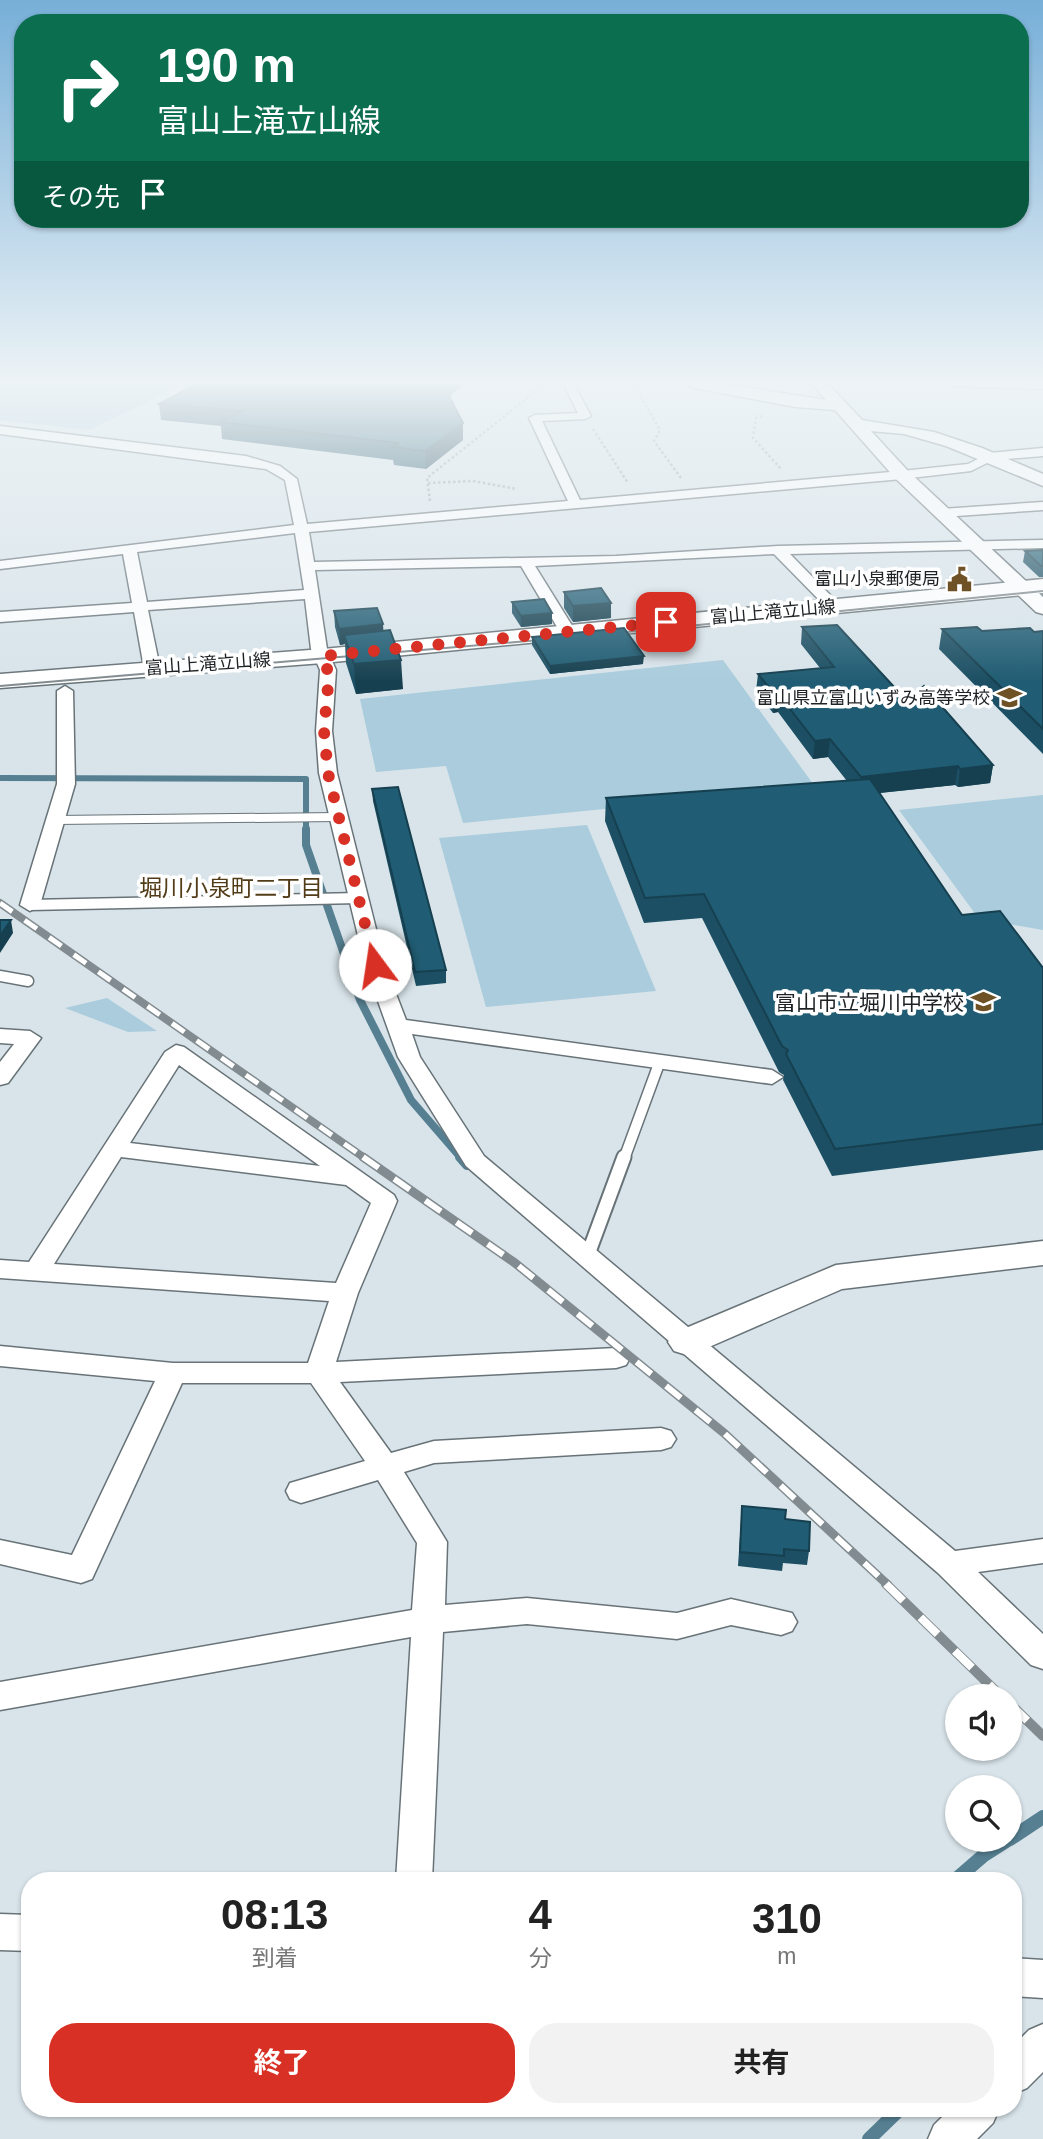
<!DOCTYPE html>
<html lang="ja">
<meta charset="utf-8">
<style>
:root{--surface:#fff;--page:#f2f2f2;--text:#222;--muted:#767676;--accent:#d93025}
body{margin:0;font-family:Helvetica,"Noto Sans JP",sans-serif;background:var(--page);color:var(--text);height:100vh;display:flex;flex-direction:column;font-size:26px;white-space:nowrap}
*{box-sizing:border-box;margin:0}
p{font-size:23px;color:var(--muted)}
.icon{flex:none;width:38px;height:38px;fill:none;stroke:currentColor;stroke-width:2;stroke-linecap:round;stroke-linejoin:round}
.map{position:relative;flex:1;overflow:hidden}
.details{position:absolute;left:21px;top:1872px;width:1001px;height:245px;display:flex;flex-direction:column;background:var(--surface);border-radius:28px;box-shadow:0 2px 5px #0004}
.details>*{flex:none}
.banner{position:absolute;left:14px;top:14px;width:1015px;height:214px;border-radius:28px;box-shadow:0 2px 5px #0004;background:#0b6e4f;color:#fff;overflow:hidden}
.tools{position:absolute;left:945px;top:1684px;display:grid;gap:14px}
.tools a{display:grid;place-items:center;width:77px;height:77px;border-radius:50%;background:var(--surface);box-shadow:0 2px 5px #0004;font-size:35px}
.pin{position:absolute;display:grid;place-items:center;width:60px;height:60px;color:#fff;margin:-30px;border-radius:14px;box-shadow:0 4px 10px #0006}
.me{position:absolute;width:77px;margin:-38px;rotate:346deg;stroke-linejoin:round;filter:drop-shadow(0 0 5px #0008)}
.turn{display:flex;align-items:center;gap:24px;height:147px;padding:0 28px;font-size:32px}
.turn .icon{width:91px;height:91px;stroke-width:2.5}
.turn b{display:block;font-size:49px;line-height:60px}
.then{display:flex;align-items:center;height:66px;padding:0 28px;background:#0003;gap:14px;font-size:26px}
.eta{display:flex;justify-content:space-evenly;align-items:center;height:119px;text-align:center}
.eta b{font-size:42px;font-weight:700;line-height:49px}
.cta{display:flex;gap:14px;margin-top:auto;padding:14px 28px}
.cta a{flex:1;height:80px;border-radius:28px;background:var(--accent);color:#fff;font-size:28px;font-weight:700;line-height:80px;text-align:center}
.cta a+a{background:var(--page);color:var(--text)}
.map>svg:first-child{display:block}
.green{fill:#aaccdc}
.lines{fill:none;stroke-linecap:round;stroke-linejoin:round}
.stream-far3{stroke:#568092;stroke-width:6}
.stream-far2{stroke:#568092;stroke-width:8}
.stream-far1{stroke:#568092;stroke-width:10}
.stream{stroke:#568092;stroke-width:14}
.lane-far2-casing{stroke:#687378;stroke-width:10}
.lane-far1-casing{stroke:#687378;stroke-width:13}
.lane-casing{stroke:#687378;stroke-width:17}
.street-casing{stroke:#687378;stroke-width:3}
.secondary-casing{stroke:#687378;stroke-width:3}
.primary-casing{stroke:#687378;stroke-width:3}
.path{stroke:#9ca6aa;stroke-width:2.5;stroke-dasharray:2.5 2.5;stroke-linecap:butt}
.lane-far2{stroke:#fff;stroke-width:8}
.lane-far1{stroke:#fff;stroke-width:10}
.lane{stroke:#fff;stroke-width:13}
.street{fill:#fff;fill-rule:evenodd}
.secondary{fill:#fff;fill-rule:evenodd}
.primary{fill:#fff;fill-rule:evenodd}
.tram{stroke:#828b8f;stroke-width:2}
.rail-far2-casing{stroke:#828b8f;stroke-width:8}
.rail-far1-casing{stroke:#828b8f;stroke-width:9}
.rail-casing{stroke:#828b8f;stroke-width:10}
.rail-far2{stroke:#fff;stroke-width:5;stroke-dasharray:15;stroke-linecap:butt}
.rail-far1{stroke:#fff;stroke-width:6;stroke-dasharray:19;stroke-linecap:butt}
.rail{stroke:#fff;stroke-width:8;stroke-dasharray:24;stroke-linecap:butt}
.wall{fill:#1c4f63}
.shaded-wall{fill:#164050}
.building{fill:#205c73;stroke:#164050;stroke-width:2}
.route{stroke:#d93025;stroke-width:12;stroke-dasharray:0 21.6}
.labels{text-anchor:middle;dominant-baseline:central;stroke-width:7;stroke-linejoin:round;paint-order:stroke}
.far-poi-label{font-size:18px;fill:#1e2224;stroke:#fff;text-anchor:end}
.far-street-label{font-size:18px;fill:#1e2224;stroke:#fff}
.poi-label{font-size:21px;fill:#1e2224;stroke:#fff;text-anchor:end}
.neighbourhood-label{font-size:23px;fill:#523c18;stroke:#fff}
</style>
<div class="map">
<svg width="1043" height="2139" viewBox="0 0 1043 2139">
<rect width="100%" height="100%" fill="#d8e4ea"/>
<path class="green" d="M0,383H186L89,430L0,420Z
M723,660L816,788L463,823L446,766L376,772L360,699Z
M1043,795V930L979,919L899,810Z
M587,825L656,991L486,1007L439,838Z
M107,998L157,1031L128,1032L65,1008Z"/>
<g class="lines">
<path class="stream-far3" d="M0,778L306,779V831"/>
<path class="stream-far2" d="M306,829V845L360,1000L411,1100L462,1159"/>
<path class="stream-far1" d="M460,1157L467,1165"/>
<path class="stream" d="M1010,1839L1043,1817
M954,1881L984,1855L1009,1839
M869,2139L900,2109"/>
<defs>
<path id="lane-far2" d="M55,820L337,817"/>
<path id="lane-far1" d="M30,905L359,898
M0,976L28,981
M624,1159L660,1061"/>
<path id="lane" d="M587,1257L624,1157"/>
<path id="street" d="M563,383H573L591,416L585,419L542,421L580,500L902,471L968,464L990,453L1043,448V456L993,460L971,471L902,479L309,532L314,562L616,556L778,546L1043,540V548L790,554L839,604V610H829L774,554L535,566L576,632L568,637L560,632L521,566L315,570L327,649L336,670L332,731L337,773L385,965L406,1020L772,1070L783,1077L772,1084L412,1034L420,1057L484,1156L955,1551L1043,1539V1563L978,1572L1043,1634V1669L1031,1665L938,1573L466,1166L398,1057L365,965L319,773L316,731L320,670L311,649L305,599L148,610L160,668L152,673L144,668L134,612L0,622V612L132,603L123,554L0,569V561L294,525L285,480L266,469L0,434V426L246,456L280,466L297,479L307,524L568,501L529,418L535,415L578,413ZM295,533L304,590L147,602L137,552Z
M946,383H1043V389L952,386Z
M1043,502V510L942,517L935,513L942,509Z
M65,686L73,691L75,784L40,905L30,911L20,905L57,784V691Z
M0,1029L30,1031L41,1038L8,1083L0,1085V1062L14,1044L0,1043Z
M176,1045L184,1047L394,1195L397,1201L358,1293L336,1362L616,1348L626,1351L630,1358L626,1365L616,1368L340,1382L391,1453L434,1441L661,1428L671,1431L676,1439L671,1447L661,1450L434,1463L404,1472L447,1542L445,1605L527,1598L677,1613L731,1599L792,1613L797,1622L792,1631L781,1635L731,1625L677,1639L527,1624L443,1632L432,1881H396L411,1637L0,1710V1682L412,1610L417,1543L378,1480L301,1503L290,1499L286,1491L290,1483L365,1461L311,1383H182L92,1579L81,1583L0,1564V1540L72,1555L155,1381L0,1366V1346L173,1363H308L329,1301L0,1278V1260L29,1262L165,1052ZM179,1065L320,1166L130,1143ZM121,1157L346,1185L371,1203L336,1283L54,1264Z
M0,1914L30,1915V1951L0,1950Z
M1013,1958L1043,1960V1998L1013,1996Z
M1043,2024V2072L1027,2088L1013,2094V2046L1029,2030Z
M950,2109H999L993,2123L977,2139H928L934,2125Z"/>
<path id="secondary" d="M686,383H718L826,400L811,383H827L862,420L934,432L982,448L1043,474V486L946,446L904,434L871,431L908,471L1043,597V614L1036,612L896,479L835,410L796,407L694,388Z
M1043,1241V1265L842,1289L700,1351L687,1355L674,1351L668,1342L674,1333L836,1265Z"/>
<path id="primary" d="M1043,579V593L323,663L0,688V674L323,649Z"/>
</defs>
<use href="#lane-far2" class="lane-far2-casing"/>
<use href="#lane-far1" class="lane-far1-casing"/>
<use href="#lane" class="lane-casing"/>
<use href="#street" class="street-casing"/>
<use href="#secondary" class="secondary-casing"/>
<use href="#primary" class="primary-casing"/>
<path class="path" d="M641,383L637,390L660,430L654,441L681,478
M762,416L756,418L753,438L781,469
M593,429L628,483
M428,483L473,481L517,489
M430,501L427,478L546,383"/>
<use href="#lane-far2" class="lane-far2"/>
<use href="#lane-far1" class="lane-far1"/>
<use href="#lane" class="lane"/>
<use href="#street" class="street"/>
<use href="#secondary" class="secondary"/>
<use href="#primary" class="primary"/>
<path class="tram" d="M607,634L1043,591
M0,686L551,639"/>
<defs>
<path id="rail-far2" d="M0,903L366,1159"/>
<path id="rail-far1" d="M363,1157L515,1263L724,1433L888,1585"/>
<path id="rail" d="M886,1584L1001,1696
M1010,1704L1043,1736"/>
</defs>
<use href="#rail-far2" class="rail-far2-casing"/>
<use href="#rail-far1" class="rail-far1-casing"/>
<use href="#rail" class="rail-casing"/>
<use href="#rail-far2" class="rail-far2"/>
<use href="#rail-far1" class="rail-far1"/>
<use href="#rail" class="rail"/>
</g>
<path class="wall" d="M449,396L463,440L426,469L394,465L393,460L222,439L221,426L161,420L159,404Z
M1043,550V577H1039L1023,562L1025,551Z
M564,592L611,618L573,622L564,608Z
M512,602L552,613V624L521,627L512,613Z
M334,611L383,624V631L403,689L356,694L346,663L345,644L340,645L335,627Z
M802,627L907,701L993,765L990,783L958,787L955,785L880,793L962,915L1043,968V1150L832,1176L783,1080L784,1075L779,1072L702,918L644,923L605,821L606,798L847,781L828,757L813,759L778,712L773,713L756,691L758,674L820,668L801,644Z
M942,629L982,631H1043V754L939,649Z
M532,637L643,664L550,674L532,645Z
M372,789L446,970V983L416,986L373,801Z
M742,1506L785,1519L809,1551L807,1565L783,1563L782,1571L738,1566Z"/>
<path class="shaded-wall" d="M445,383H465L444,401L443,385Z
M463,423V440L426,469L425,451Z
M611,603V618L573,622V606Z
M552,613V624L521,627V616Z
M383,624L384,640L344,635L345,644L340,645L339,629Z
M644,656L643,664L550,674V666Z
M401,660L403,689L356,694L354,664Z
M775,695H779L778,712L773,713Z
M830,739L828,757L813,759L815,741Z
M993,765L990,783L958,787L960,769Z
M958,766L955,785L859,795L861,777Z
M11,920L13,933L0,953V936Z"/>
<path class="building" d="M198,383H445L443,385L463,423L425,451L393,447L398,443L221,422L242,411L159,404Z
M1043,550V566H1041L1025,551Z
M601,588L611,603L573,606L564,592Z
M544,599L552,613L521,616L512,602Z
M377,608L383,624L339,629L334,611Z
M837,625L907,701L924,686L993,765L960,769L958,766L861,777L830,739L815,741L779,695H775L758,674L834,667L802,627Z
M977,627L982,631L1030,628L1034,632L1043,631V729L942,629Z
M624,628L644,656L550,666L532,637Z
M390,630L401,660L354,664L344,635Z
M870,779L962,915L1000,911L1043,968V1124L835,1149L786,1054L788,1050L782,1046L704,894L645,898L606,798Z
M398,787L446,970L415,972L372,789Z
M0,920H11L0,936Z
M742,1506L786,1510L785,1519L810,1522L809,1551L784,1549V1556L740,1552Z"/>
<linearGradient id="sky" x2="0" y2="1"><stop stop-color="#77afd8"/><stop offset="0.56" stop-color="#edf3f6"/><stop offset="1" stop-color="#edf3f6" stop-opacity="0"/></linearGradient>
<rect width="1043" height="682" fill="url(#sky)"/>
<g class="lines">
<path class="route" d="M375,965L328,773L324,731L329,675L323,656L666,622"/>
</g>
<defs>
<symbol id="civic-bare" viewBox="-9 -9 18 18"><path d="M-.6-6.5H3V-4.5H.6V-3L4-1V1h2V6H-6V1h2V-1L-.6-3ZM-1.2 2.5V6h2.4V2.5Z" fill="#6e5225" stroke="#fff" stroke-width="2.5" paint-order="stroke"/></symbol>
<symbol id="school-bare" viewBox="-9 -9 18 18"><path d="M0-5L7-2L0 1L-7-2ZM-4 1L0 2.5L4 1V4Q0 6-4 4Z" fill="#6e5225" stroke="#fff" stroke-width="2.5" paint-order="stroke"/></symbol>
</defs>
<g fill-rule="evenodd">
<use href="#civic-bare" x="942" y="562" width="35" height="35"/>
<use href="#school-bare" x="992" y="680" width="35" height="35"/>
<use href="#school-bare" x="966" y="984" width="35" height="35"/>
</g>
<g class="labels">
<g class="far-poi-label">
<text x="940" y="579">富山小泉郵便局</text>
<text x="990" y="698">富山県立富山いずみ高等学校</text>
</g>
<g class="far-street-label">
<text transform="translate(773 612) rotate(-5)">富山上滝立山線</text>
<text transform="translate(208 664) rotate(-4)">富山上滝立山線</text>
</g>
<g class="poi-label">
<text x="964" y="1002">富山市立堀川中学校</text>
</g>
<g class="neighbourhood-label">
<text x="231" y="888">堀川小泉町二丁目</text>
</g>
</g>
</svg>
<div class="tools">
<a><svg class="icon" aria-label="sound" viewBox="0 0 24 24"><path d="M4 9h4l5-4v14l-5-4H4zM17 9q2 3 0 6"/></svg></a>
<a><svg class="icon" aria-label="search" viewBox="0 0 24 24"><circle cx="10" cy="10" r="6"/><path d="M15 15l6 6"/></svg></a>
</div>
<div class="pin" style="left:666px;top:622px;background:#d93025"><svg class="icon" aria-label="arrive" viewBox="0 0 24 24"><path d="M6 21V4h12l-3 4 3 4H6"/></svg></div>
<svg class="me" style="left:375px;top:965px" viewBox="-20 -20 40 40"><circle r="19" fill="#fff"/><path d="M0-13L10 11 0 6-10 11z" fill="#d93025"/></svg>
<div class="banner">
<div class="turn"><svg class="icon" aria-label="right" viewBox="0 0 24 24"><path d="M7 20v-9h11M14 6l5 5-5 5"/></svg><div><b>190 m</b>富山上滝立山線</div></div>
<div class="then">その先<svg class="icon" aria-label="arrive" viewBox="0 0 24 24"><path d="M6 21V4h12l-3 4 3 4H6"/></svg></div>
</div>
<section class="details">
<div class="eta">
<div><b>08:13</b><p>到着</p></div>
<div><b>4</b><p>分</p></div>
<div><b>310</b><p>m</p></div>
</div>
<div class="cta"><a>終了</a><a>共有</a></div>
</section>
</div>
